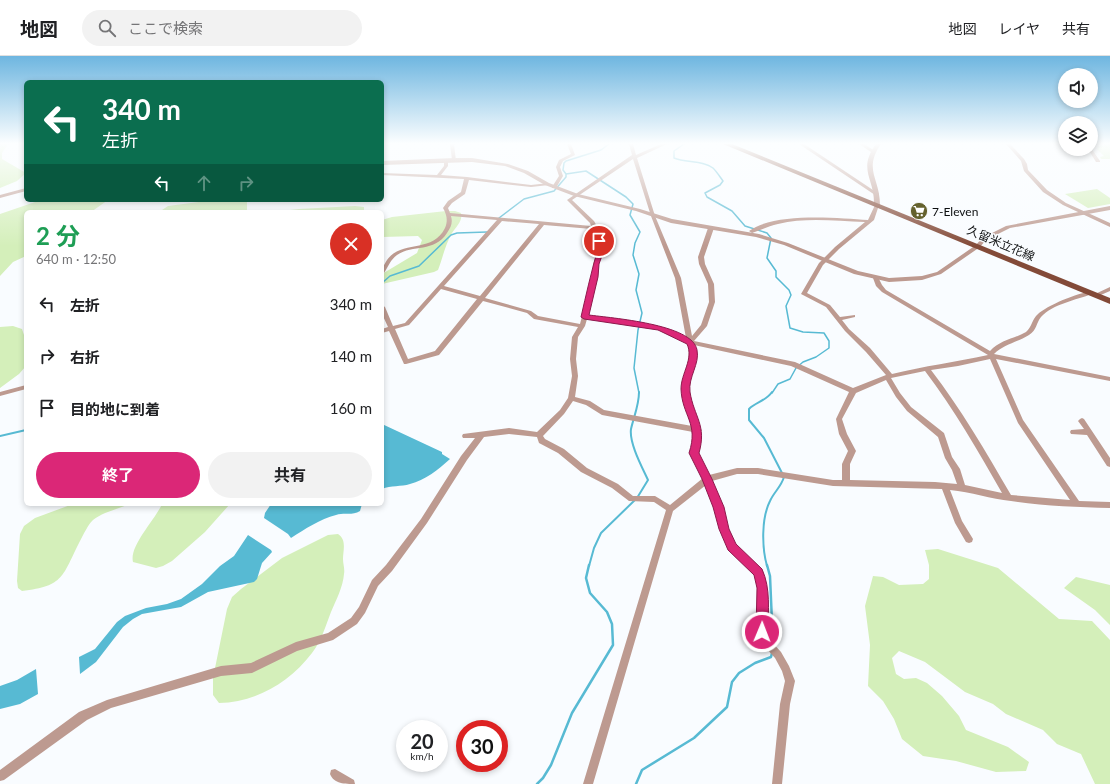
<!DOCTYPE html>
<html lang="ja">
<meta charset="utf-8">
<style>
:root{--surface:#fff;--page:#f2f2f2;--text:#202124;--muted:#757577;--line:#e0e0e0;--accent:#db2777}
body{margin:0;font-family:Lato,"Noto Sans JP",sans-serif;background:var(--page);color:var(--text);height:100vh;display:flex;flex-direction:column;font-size:15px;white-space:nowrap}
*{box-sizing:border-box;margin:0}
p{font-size:13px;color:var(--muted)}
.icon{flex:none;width:22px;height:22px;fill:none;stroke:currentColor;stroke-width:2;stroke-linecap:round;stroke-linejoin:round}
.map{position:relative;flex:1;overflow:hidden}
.side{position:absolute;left:24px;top:154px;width:360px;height:296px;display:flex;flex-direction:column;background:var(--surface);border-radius:6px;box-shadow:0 2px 6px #0003}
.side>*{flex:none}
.hud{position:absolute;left:24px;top:24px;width:360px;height:122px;border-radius:6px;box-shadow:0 2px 6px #0003;background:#0b6e4f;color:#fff;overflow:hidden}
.controls{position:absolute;left:1058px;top:12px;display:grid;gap:8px}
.controls a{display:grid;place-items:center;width:40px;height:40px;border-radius:50%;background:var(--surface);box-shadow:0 2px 6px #0003;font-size:20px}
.speed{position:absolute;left:396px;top:664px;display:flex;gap:8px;font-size:20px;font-weight:700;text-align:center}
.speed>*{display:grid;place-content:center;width:52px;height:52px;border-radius:50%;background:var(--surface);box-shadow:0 2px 6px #0003;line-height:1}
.speed small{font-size:10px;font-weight:400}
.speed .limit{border:6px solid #d22;background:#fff;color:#111}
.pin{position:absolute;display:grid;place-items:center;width:34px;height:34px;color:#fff;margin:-17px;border:2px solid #fff;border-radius:50%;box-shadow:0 1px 4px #0007}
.me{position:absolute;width:44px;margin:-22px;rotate:1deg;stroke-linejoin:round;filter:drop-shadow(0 0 3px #0008)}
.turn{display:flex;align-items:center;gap:14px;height:84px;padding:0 12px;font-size:18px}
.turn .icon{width:52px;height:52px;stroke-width:2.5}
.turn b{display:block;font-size:28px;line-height:34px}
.lanes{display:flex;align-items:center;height:38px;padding:0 12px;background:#0003;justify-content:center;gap:20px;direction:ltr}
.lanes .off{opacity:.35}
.round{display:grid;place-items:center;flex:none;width:42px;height:42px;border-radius:21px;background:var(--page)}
.headline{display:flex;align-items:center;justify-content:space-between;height:68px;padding:0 12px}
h1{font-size:24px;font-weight:700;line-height:30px;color:#1e9e55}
.action{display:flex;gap:8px;margin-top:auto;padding:8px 12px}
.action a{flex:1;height:46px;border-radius:24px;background:var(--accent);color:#fff;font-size:16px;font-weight:700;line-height:46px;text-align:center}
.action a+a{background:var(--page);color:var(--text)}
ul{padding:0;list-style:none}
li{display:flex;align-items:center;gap:12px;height:52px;padding:0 12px}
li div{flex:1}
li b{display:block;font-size:15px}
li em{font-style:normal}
header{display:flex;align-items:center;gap:24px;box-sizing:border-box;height:56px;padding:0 20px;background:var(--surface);border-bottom:1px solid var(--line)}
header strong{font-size:19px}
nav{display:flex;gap:22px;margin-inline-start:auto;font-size:14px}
.search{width:280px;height:36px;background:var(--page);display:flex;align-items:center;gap:10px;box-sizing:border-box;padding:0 14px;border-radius:22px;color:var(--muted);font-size:15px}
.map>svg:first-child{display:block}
.green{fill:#d4efba}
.water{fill:#57bad3}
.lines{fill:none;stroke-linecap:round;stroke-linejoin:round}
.stream-far2{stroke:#57bad3;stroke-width:1.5}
.stream-far1{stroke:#57bad3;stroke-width:2}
.stream{stroke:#57bad3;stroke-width:2.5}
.minor{fill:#bd9a90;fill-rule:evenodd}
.tertiary{fill:#bd9a90;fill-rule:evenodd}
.primary{fill:#834a38;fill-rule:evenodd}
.route{fill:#db2777;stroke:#8e194d}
.labels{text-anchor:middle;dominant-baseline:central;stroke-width:3;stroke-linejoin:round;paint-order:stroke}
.far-poi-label{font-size:12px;fill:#0d0f10;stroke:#f9fcff;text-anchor:start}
.far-street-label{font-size:12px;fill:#0d0f10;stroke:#f9fcff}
</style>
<header>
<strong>地図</strong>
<div class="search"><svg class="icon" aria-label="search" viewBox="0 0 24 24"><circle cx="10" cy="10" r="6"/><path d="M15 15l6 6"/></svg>ここで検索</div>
<nav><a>地図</a><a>レイヤ</a><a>共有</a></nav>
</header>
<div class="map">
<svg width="1110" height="728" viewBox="0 0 1110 728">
<rect width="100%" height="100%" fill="#f9fcff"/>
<path class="green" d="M0,88H8L2,97V103L26,117L17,125L0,132Z
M1110,88V103H1101L1100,101L1104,100L1097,93L1098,90Z
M1097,133L1110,142V148L1088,152L1065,138Z
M41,144H108L91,156H26V200L13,206L0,220V158Z
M214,144H247V156H159L168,150Z
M355,150L364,151V156H286L290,154L299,153Z
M446,155H455L461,157C463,165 456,171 452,177C445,189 443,201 438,214L434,216L382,228V218L417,197L422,184L418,180L382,181V164L392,161Z
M13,270L22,273L26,285V310L19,318L0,332V271Z
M73,448H130C118,453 103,456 93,464C87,470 84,478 80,485C62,520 65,530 22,535L18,532L17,525L20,478L24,470L35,462Z
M162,448H230L205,476L172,505L163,510L156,512L133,506C129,490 155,464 162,448Z
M338,478C347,484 343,494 343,503C343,508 345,513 344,518C343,531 336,544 331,556C326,569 321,586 312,597C289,627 256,646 219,647L213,639V622L227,553L232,541L241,533L282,502L328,479Z
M938,493L998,512L1059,563L1092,565L1110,584V728H1095L1081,698L1057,688L1043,674L1006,658L993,648L965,636L925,606L899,595L892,602L896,618L904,623L916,622L927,627L942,640L959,660L966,674L1008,691L1029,706L1026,715L996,716L956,705L923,700L902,683L894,663L883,645L868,630L870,589L865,550L873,520L883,521L899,529L923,528L929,523V509L925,494Z
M1076,521L1110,529V569L1095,554L1064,532Z"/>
<path class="water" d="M382,368L442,396V398L450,403C438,414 425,424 410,428C401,431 391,429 382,433Z
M271,448H362L360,455C352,460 345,456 336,459C320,463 305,473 291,482L288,478L264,462L265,457Z
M248,479L271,494L272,496L262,507L257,523L254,526L208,536L181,551L142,558L133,563L123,571L96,606L80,618L79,601L95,593L117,566L125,560L146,552L167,548L181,543L202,528L220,510L234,500Z
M36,613L38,638L20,648L0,653V630L17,624Z"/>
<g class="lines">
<path class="stream-far2" d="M684,88L674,95V102C686,107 703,104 713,112C717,116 720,121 723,125L720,129L705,137L707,141L732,155L745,170L767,177L771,182L767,202L776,215V221L789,234L791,239L786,250L790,272L803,276L824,277L829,285V292L816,301L803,306L796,312L790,323L778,328L772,337
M566,118L563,114L564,107L566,105L601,94L609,88
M566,118L586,115L626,141L633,148L630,159L640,176L635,187L633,199L639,218L636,234L642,257L638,274L634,312L639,337
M499,162L524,143L554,135L566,121V118
M382,227L390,220L419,210L451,179L457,177L487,176"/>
<path class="stream-far1" d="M772,336C766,345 756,346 749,353V364L764,382L782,417
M0,380L26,374
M589,510L594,492L601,477L637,442L648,424C642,411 629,387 631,373C634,360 639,349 639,336
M767,510C762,492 761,463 770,445C774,436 781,431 784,421"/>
<path class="stream" d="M767,509L770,520L773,589
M537,728L543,722L551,709L572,657L613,589L612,568L607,556L590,537L586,522L589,509
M636,728L642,714L694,682L727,651L732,626L739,617L755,607L771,601L772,597"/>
<path class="minor" d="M450,88H454L456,105L452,104Z
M567,88H571L575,99L563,105L560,111L563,120L556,132H552V131L559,120L556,111L559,104L571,98Z
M629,88H633L636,99L661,88H667L637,102L655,160L681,222L692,280L701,269L709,246L708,228L699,208L698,201L708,172L711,170L714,172L704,201L705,208L714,228L715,246L707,270L694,285L795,306L853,332L886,319L866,296L845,275L826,251L801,238L819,207L835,191L865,166C836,165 806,161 778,168C769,170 761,174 752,177L749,175C775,156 837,162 868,164L875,149L877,148L879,149L874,164L839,193L823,209L807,237L830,249L840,261L855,259V261L842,264L849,273L870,292L892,318C924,310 956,306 988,299L882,236L876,230L873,222L874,221H878L882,229L886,234L990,295C1000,284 1014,283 1026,276C1032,271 1032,263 1038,258C1046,250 1081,235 1092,236V238C1076,244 1053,248 1041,261C1036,267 1037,274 1029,279C1018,286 1004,288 994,298L1110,321V325L996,303L1023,364L1079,445L1110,446V452C1077,451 1044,450 1011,445C991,443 971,436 950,434L962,465L973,483L972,486L969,487L966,486L955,467L942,433L833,430L758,418H737L712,425L723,451L728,473L735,488L761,514L767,532V575L771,585L781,596L789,610L795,625L790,648L782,728H772L780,648L785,625L782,615L775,602L765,591L757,576L759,532L754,519L729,494L720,473L715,451L706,429L673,455L593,728H583L666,454L654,446L629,445L612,432L581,416L558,397L539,387L537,381L509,378L484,381L467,404L427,467L392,515L378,530L365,557L357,568L333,584L297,595L252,617L221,620L111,652L87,664L4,724L0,725V714L79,656L107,644L221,610L251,607L296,586L328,577L351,562L359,551L372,524L386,509L421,463L461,400L475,382H463L462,380L463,378L509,372L537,376L560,354L568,342L572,320L570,303L572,281L578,271L534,263L527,257L483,245L439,299L406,308H404L389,275L382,277V273L388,271L382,258V249L385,251L393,270L405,267L497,164L451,160C453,167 451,171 447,177C434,197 413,188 397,199C391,203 388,211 384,217L382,218C382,212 384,209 387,204C402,183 432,198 445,172C448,165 447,159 443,152L448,145L461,136L464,123L382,119V117L437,119L444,110V105L446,104L448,105V110L441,119L467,121L531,129L549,127V129L531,131L469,124L465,138L452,147L448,152L450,157L591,170L590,167L567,144L632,99ZM633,103L651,160L675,222L686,282L659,270L588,259L598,221L599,208L604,194L597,173L598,172L594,165L572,144ZM502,165L539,168L480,240L444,230ZM544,169L592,173L598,194L593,208L592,221L580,268L538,260L531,255L485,242ZM441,233L477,243L435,295L408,303L395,273L409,269ZM587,263L658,274L687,287C693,304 682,317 683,333C683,346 688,358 692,370L604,354L590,345L575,341L578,320L576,303L578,281L585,270ZM694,289L791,310L849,336L836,363L839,378L848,395L842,408V424H833L758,412H737L709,419L698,397L700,387V376L702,374L699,372C696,358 689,346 689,332C689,317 700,304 694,289ZM990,303L1018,367L1070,444L1011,439C986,396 961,353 931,314L958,310ZM925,315C954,353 978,395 1002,437L965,429L960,413L952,401L944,377L911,351L900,337L891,322ZM886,324L896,341L907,355L938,381L945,402L952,414L957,428L935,426L850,424V408L856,395L847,378L842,363L856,337ZM573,345L586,349L602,359L693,376V387L690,397L703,422L670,449L655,440H633L618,428L587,412L564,393L545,383L543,380L564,358Z
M799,88H804L879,138L875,139Z
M859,88H864L875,95L871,96Z
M1006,88H1010L1024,103L1027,108L1028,114L1047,134L1066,147L1110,167V171L1063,149L1043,136L1024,115L1021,105Z
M1091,92L1100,105V106H1096L1088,93H1091Z
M26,132V135L0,142V139Z
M1110,231V235L1096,241L1093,239Z
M26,329V333L0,340V336Z
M1082,362L1084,363L1110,402V411L1107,410L1087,379L1071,378L1070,376L1071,374L1084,373L1078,365L1080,363Z
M335,713L354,724L355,728C345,728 334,728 330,718L331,714Z"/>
<path class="tertiary" d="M876,88H881C863,114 880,122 880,149L877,151L874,149C875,122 857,114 876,88Z
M454,102H472L508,108L528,115L549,127L578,138L640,153L672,163L759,178L788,187L858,215L889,222L922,220L937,216L976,189L982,182L1006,170L1110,150V154L1010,172L986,184L980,191L941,218L922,224L889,226L854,218L784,189L756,181L671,167L636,155L574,140L545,129L524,117L505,110L472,106L382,109V105Z"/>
<path class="primary" d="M723,88H732L1110,242V248Z"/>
</g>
<linearGradient id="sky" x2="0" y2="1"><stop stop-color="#6eb6e0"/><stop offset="0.46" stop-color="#fcfeff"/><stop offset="1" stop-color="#fcfeff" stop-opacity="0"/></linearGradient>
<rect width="1110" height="190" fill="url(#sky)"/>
<path class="route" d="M597,184H601L604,194L599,208L598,221L589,259C611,262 693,268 697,294C700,308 688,321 690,336C694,361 707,369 699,397L712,423L724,451L729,473L736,488L762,513C771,533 768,554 768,576L767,580L762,582L758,580L756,576L757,532L754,519L728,494L719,473L713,451L702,423L689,397C699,367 682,360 681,333C681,317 694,303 687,288L658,274L584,263L581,261C586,239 591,217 597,196C598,192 596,188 597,184Z"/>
<defs>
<symbol id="supermarket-disc" viewBox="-11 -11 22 22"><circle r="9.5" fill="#65622e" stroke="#f9fcff"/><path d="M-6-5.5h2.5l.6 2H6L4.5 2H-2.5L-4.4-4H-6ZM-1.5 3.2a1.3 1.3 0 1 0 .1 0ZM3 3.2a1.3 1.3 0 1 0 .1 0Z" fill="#fff"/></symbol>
</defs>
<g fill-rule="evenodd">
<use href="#supermarket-disc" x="909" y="145" width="20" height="20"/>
</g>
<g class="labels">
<g class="far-poi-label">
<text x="932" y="155">7-Eleven</text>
</g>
<g class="far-street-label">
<text transform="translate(1001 187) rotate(23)">久留米立花線</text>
</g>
</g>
</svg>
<div class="controls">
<a><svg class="icon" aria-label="sound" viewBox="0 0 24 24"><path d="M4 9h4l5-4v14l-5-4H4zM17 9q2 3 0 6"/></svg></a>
<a><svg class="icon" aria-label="layers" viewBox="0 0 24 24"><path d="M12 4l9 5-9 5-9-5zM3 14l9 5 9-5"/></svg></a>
</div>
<div class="speed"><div>20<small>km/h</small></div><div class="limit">30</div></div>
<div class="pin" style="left:599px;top:185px;background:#d93025"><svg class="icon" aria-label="arrive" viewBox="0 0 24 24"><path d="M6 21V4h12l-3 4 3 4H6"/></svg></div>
<svg class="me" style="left:762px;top:576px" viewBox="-20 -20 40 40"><circle r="17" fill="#db2777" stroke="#fff" stroke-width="3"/><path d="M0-11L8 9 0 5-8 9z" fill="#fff"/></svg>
<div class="hud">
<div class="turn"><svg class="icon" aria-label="left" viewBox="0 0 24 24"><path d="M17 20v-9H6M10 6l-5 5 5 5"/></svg><div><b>340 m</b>左折</div></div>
<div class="lanes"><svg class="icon" aria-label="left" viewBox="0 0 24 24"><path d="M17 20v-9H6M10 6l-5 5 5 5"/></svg><svg class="icon off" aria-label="ahead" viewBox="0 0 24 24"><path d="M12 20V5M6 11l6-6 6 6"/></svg><svg class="icon off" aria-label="right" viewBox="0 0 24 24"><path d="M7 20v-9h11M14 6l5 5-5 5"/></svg></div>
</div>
<section class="side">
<div class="headline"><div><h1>2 分</h1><p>640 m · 12:50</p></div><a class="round" style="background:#d93025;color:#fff"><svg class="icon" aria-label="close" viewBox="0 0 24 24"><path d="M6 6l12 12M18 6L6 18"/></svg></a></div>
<ul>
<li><svg class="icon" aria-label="left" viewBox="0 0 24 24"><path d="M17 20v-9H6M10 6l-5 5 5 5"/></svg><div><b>左折</b></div><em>340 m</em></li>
<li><svg class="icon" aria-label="right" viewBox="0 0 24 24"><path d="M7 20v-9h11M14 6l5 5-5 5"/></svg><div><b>右折</b></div><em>140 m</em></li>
<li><svg class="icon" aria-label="arrive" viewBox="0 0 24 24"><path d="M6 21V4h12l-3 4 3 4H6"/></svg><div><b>目的地に到着</b></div><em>160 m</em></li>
</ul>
<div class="action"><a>終了</a><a>共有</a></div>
</section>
</div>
